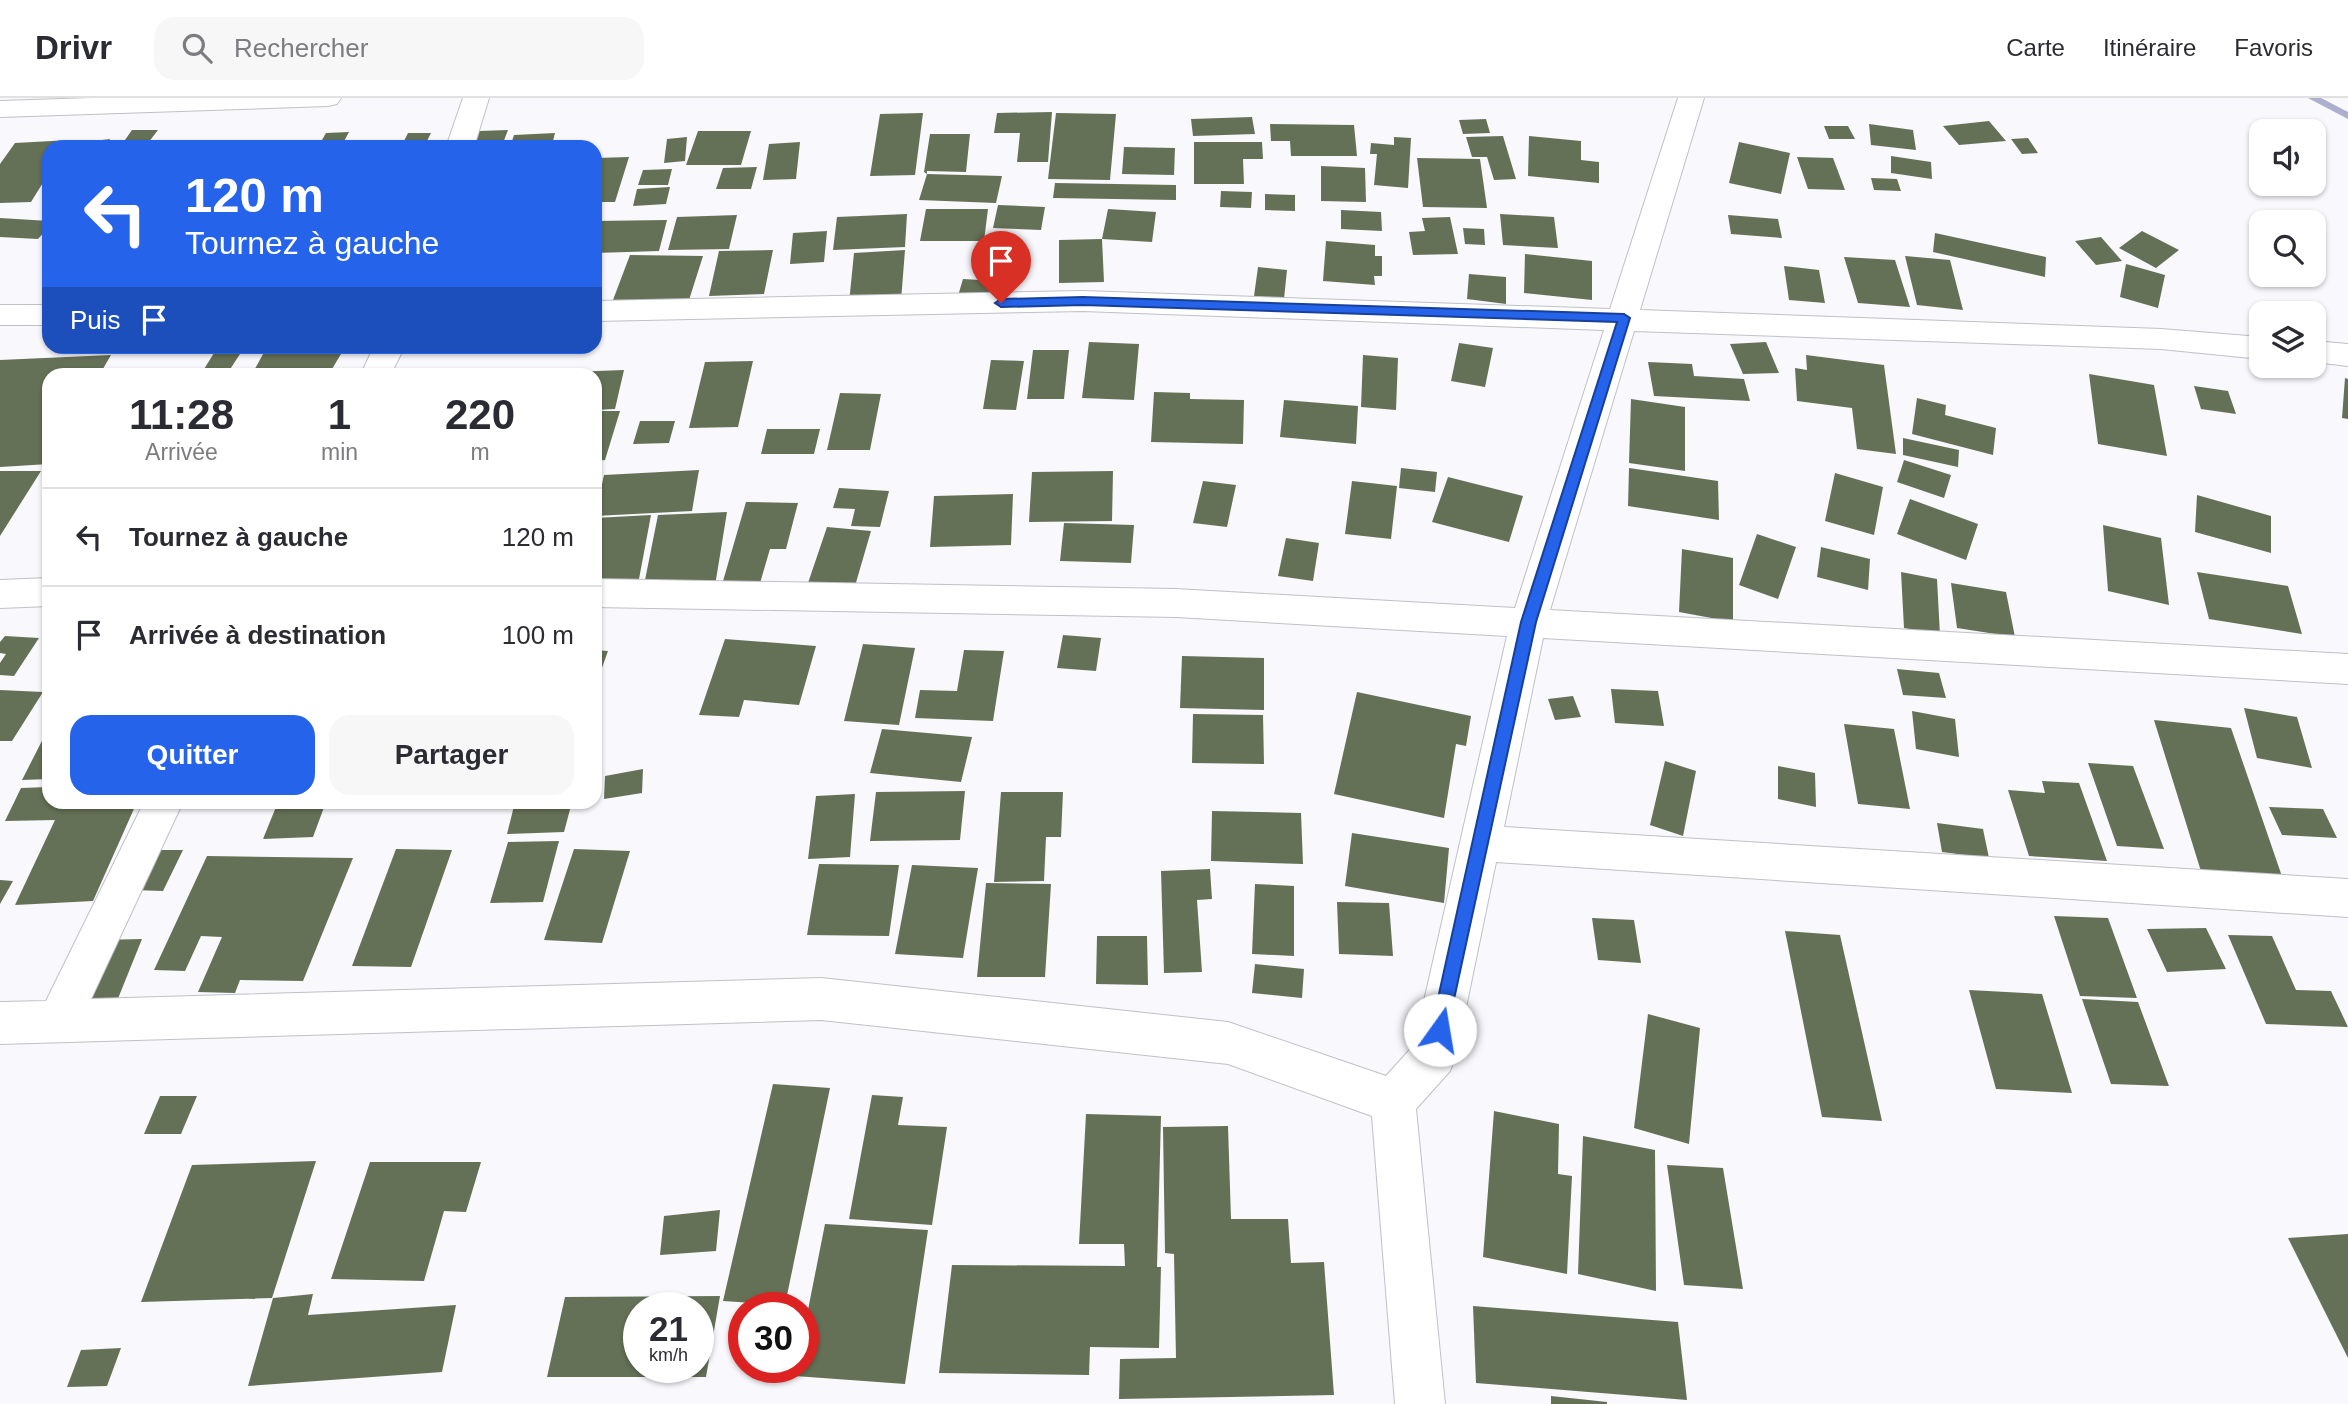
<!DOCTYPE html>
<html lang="fr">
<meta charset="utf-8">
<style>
:root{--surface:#fff;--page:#f7f7f7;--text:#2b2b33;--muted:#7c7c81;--line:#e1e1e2;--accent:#2563eb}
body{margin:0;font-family:Arial,sans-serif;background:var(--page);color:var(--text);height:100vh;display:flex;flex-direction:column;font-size:26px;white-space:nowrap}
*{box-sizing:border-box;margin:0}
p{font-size:23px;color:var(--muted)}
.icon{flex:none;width:38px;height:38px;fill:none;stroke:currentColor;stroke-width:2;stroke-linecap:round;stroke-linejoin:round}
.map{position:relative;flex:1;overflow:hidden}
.details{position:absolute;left:42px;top:270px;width:560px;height:441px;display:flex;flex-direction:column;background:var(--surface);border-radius:21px;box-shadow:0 2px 5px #0004}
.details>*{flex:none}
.top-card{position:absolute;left:42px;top:42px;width:560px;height:214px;border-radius:21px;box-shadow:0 2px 5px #0004;background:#2563eb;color:#fff;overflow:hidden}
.controls{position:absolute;left:2249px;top:21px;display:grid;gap:14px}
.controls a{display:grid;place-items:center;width:77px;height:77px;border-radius:14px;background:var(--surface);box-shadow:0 2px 5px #0004;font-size:35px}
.speed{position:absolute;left:623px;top:1194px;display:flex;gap:14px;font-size:35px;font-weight:700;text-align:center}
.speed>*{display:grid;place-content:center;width:91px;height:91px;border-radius:50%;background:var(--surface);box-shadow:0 2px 5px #0004;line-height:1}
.speed small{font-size:18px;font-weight:400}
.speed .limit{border:10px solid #d22;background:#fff;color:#111}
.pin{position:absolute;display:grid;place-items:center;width:60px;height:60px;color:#fff;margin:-72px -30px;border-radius:50% 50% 50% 0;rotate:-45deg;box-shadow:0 0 7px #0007}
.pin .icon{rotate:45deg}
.me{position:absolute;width:77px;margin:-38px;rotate:13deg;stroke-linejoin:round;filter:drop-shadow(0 0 5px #0008)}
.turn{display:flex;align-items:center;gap:24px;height:147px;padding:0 28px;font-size:32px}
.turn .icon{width:91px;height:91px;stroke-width:2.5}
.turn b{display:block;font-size:49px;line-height:60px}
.then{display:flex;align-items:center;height:66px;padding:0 28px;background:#0003;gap:14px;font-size:26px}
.eta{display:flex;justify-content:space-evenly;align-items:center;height:119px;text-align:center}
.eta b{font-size:42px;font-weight:800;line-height:49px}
.cta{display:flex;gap:14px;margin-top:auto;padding:14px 28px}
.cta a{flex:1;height:80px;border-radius:21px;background:var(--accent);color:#fff;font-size:28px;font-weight:800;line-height:80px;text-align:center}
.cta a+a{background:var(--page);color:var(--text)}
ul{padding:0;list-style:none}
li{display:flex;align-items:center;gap:21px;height:98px;padding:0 28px;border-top:2px solid var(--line)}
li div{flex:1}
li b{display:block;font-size:26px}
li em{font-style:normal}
header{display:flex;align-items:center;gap:42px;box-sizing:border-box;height:98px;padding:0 35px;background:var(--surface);border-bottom:2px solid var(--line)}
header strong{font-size:33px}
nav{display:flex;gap:38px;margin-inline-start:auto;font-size:24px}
.search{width:490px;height:63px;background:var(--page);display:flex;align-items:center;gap:18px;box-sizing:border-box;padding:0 24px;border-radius:21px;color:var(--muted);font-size:26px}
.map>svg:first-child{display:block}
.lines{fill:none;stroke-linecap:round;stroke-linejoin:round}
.stream{fill:#acafcd;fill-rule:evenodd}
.building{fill:#657156;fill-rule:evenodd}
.street-casing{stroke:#bfc0c9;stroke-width:2}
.street{fill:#fff;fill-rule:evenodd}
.route{fill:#2563eb;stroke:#184099;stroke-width:2}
</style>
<header>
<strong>Drivr</strong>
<div class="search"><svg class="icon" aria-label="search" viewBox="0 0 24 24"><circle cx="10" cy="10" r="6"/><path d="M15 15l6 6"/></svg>Rechercher</div>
<nav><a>Carte</a><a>Itinéraire</a><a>Favoris</a></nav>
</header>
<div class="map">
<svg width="2348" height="1306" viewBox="0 0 2348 1306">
<rect width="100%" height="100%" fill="#f8f8fd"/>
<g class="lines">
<path class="stream" d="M2308,0H2321L2348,14V21Z"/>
</g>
<path class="building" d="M1052,14L1048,64H1017L1020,35H994L997,15Z
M923,15L915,77L870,78L880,16Z
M1056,15L1116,16L1110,82L1048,81Z
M1252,19L1255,36L1193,38L1191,21Z
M1486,21L1490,35L1463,36L1459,22Z
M1989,23L2006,43L1959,47L1943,28Z
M1270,26L1354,27L1357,58H1291L1290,43H1271Z
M1869,26L1913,32L1916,52L1871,47Z
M1824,28H1848L1855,41H1829Z
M132,32H158L145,49H120Z
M508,32L503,45L474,46L479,33Z
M698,33H751L741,67H686Z
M349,34L341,49H318L326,35Z
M408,35H431L424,49H401Z
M555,35L552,47L510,49L514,37Z
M930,36H970L966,74L927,73V76L1002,78L996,105L919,102L927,76L924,74Z
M1503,38L1516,81L1494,82L1487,59H1472L1466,39Z
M1529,38L1581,43V62L1599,64V85L1528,78Z
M687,39L685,63L664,65L667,41Z
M1394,39L1411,40L1408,90L1374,87L1377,56H1370L1371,45L1394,47Z
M2028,40L2038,55L2022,56L2011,41Z
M110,41L107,49H84L86,44Z
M70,42L66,49H49V75L31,104L0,105V66L15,45Z
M800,44L796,81L763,82L769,46Z
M1194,44H1262L1263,61H1243L1244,86H1194Z
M1739,44L1790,55L1781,96L1729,85Z
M1124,49L1175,50L1174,77L1122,76Z
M1891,58L1931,64L1932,81L1891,75Z
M629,59L615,104H595V60Z
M1797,59L1833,60L1845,92L1808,91Z
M1417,60L1480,61L1487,110L1423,109Z
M1321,68L1365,70L1366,104L1321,103Z
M757,69L751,91H716L723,70Z
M672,71L668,87H638L643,72Z
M1871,80L1897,81L1901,93L1874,92Z
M1055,85L1176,87V102L1053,100Z
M670,89L666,106L633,108L637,91Z
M1221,93L1252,94L1251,110L1220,109Z
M1265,96L1295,97V113L1265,112Z
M998,107L1045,109L1041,132L993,130Z
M926,111H988L984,143H920Z
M1108,111L1156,114L1152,144L1102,141Z
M1341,112L1381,114L1382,133L1341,131Z
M907,116L905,149L833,152L837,119Z
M1500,116L1554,119L1558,150L1503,147Z
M737,117L729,151L668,152L677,119Z
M1728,117L1778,121L1782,140L1731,136Z
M1450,119L1458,156L1413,157L1409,134L1425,133L1422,120Z
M0,120L49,123V129L38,141L0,139Z
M667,122L659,153L595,155V123Z
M1463,130L1484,131L1485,147L1465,146Z
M827,133L824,164L790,166L793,135Z
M2142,133L2179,152L2156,170L2119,150Z
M1935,135L2046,159L2045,179L1933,154Z
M2101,139L2122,163L2096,167L2075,143Z
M1102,141L1104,184L1059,185V142Z
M1326,143L1375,147V158H1382V178H1374L1375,187L1323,183Z
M773,152L764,196L709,198L719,153Z
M905,152L901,203L849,205L854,155Z
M1525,156L1592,163V202L1524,195Z
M630,157L703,158L689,202H613Z
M1905,158L1950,162L1963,212L1917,207Z
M1844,159L1895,162L1910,209L1858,205Z
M2126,166L2165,177L2158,210L2120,199Z
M1784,168L1819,172L1825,205L1789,202Z
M1258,169L1287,172L1284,201L1254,198Z
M1469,176L1506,179V206L1467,201Z
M963,181L1014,184L1008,204L957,201Z
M1089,244L1139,246L1134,302L1082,300Z
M1766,244L1779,275L1743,276L1730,246Z
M1459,245L1493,250L1485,289L1451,283Z
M267,249L344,251L329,276H252Z
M1033,252H1069L1064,301H1027Z
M214,255L240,256L227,276H201Z
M111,257L100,276H49V366L0,369V262Z
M1363,257L1398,260L1396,312L1361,309Z
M1806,257L1884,267L1896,356L1857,351L1852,310L1797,303L1795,270L1807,272Z
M991,262L1024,263L1016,312L983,311Z
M753,263L738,329L689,330L705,264Z
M1648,264L1692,266L1694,278L1744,281L1750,303L1654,298Z
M624,272L615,311L595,312V276H569V274Z
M2089,276L2154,287L2167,358L2098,346Z
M2345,280L2348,281V321L2342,320Z
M2194,288L2228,293L2236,316L2201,311Z
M1154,294L1190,295V301L1244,302L1243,346L1151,344Z
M840,295L881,296L870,352H827Z
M1917,300L1946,307L1945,317L1996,330L1993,357L1912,336Z
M1631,301L1685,309V373L1629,365Z
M1284,302L1358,308L1356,346L1280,339Z
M595,313H620L605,362L595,363Z
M640,323H675L669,345L633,346Z
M767,331H820L814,356H761Z
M1903,340L1959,352L1958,369L1903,357Z
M1904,362L1951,377L1944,400L1897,384Z
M1401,370L1437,374L1435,394L1399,390Z
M1629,370L1718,383L1719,422L1628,408Z
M699,372L692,413L595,418L604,377Z
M0,373H41L0,438Z
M1113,373L1112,423L1029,424L1032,374Z
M1835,375L1883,389L1874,437L1825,423Z
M1448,379L1523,398L1509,444L1432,424Z
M1203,383L1236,387L1227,429L1193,425Z
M1352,383L1397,388L1391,441L1345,436Z
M839,390L889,393L880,429L851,428L855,411L833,410Z
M1013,396L1011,447L930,449L934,398Z
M2197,397L2271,418V455L2195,434Z
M1910,401L1978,426L1966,462L1897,436Z
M746,404L798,405L786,451H770L758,492L721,490Z
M727,414L714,494L642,497L658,417Z
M651,417L636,497L595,499V420Z
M1064,425L1134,427L1131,465L1060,463Z
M2103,427L2161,440L2169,507L2108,493Z
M827,429L871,433L855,488L808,485Z
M1757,436L1796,449L1778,501L1739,487Z
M1286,440L1319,445L1313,483L1278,478Z
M1821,449L1870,461L1868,492L1817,479Z
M1682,451L1733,460V524L1679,514Z
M1901,474L1937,481L1940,537L1904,530Z
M2197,474L2288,488L2302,536L2209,521Z
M1951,485L2006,494L2015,539L1957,530Z
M1063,537L1101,540L1096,573L1057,570Z
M5,538L39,540L14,578L0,577V565L6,556L0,555V544Z
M725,541L816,548L799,607L744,602L739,619L699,617Z
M863,546L915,550L899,627L844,623Z
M595,552L608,553L595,589Z
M964,552L1004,553L993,623L915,620L920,592L957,593Z
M1182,558L1264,560V612L1180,610Z
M1897,571L1939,575L1946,600L1903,597Z
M1611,591L1658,593L1664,628L1615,625Z
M0,592L43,594L12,643H0Z
M1357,594L1471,618L1466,648L1456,646L1444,720L1334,696Z
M1573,598L1581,619L1555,622L1548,601Z
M2244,610L2297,619L2312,670L2257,660Z
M1912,613L1955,621L1959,659L1916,651Z
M1193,616L1263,617L1264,666L1192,665Z
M2154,622L2231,630L2287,793L2204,783Z
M1844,626L1894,631L1910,711L1858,706Z
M49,629V681L22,682Z
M882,631L972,639L961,684L870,675Z
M1665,663L1696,673L1683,738L1650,727Z
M2088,665L2133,668L2164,751L2117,748Z
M1778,668L1815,675L1816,709L1778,701Z
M643,671L642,695L604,701L605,678Z
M2042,683L2079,685L2107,763L2029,758L2008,692L2045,695Z
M49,689V704H137L93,803L15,807L55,722L5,723L21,690Z
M965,693L960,742L870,743L876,694Z
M1001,694H1063L1061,739H1046L1044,783L994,784Z
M855,696L850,759L808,761L816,698Z
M278,704H326L313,739L263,741Z
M515,704H572L564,734L507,736Z
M2269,709L2323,711L2337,740L2282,737Z
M1212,713L1301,715L1303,766L1211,763Z
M1937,725L1983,731L1989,760L1942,754Z
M1352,735L1449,750L1444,805L1345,788Z
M559,743L543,804L490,805L508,744Z
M396,751L452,752L411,869L352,868Z
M574,751L630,753L602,845L544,842Z
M152,752H183L163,793L131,792Z
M207,758L353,760L303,883L240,882L235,895L198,894L222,839L201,838L185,873L154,872Z
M819,766L899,767L889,838L807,837Z
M912,767L978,770L963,860L895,856Z
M1210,771L1212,801L1197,802L1202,874L1164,875L1161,773Z
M0,782L13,783L0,806Z
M986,785L1051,786L1045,879H977Z
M1255,786L1294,788V858L1252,856Z
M1337,804L1389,805L1393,858L1339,856Z
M2054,818L2108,820L2137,900L2080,898Z
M1592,820L1634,822L1641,865L1598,862Z
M2206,830L2226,871L2167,874L2147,831Z
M1785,833L1840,837L1882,1023L1822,1019Z
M2228,837L2272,838L2296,892L2331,893L2348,929L2266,926Z
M1097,838H1147L1148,887L1096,886Z
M142,841L117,903L73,906L100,842Z
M1255,866L1304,871L1302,900L1252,895Z
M1969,892L2042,896L2072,995L1996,991Z
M2082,901L2138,904L2169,988L2111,986Z
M1648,916L1700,930L1689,1046L1634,1030Z
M773,986L830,990L785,1207L723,1203Z
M872,997L903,999L898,1027L947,1029L932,1127L849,1121Z
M160,998H197L181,1036H144Z
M1494,1013L1559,1026L1558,1076L1572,1078L1567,1176L1483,1159Z
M1086,1016L1161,1018L1157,1169H1161L1159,1250L1090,1249L1089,1277L939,1275L952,1167L1125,1168L1124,1146H1079Z
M1228,1028L1231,1121H1288L1291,1165L1324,1164L1334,1297L1119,1301L1120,1261L1176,1260L1174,1156L1165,1155L1163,1029Z
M1583,1038L1655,1052L1656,1193L1578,1176Z
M316,1063L272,1200L141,1204L192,1067Z
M370,1064H481L466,1114L444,1113L424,1183L331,1181Z
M1667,1067L1723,1070L1743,1191L1684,1187Z
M720,1112L716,1153L660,1157L664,1118Z
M825,1126L928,1132L905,1286L795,1278L797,1269H803V1237Z
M2348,1136V1260L2288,1140Z
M313,1196L308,1217L456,1207L442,1274L248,1288L273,1200Z
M720,1198L706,1279H547L565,1199ZM639,1209H698V1269H639Z
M1473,1208L1678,1224L1687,1302L1476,1285Z
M121,1250L107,1288L67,1289L81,1252Z
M1551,1298L1607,1304V1306H1551Z"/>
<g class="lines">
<defs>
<path id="street" d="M92,0H341L337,6L328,8L0,19V3Z
M463,0H489L474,49H446Z
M1678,0H1704L1640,212L2161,231L2261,239V261L2161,251L1634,233L1550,512L2348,556V586L1543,540L1504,729L2348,781V819L1496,764L1456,958L1450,973L1416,1011L1445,1306H1395L1372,1018L1228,966L821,922L0,946V904L46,903L144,704H183L91,901L821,880L1228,924L1386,978L1414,947L1507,538L1176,519L595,509V481L1176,491L1515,510L1604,232L1083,213L595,223V203L1083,193L1610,211Z
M0,207H49V227H0Z
M2314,243L2348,246V268L2314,264Z
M374,248H405L391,276H361Z
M49,480V508L0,510V482Z"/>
</defs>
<use href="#street" class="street-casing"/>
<use href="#street" class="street"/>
</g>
<path class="route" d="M1083,199L1624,216L1630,220L1536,524L1446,938L1440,940L1434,938L1431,932L1521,524L1617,224L1083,207L1001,209L995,205L1001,201Z"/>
</svg>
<div class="controls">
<a><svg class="icon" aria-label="sound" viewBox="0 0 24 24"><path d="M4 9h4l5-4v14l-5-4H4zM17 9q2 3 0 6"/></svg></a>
<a><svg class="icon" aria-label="search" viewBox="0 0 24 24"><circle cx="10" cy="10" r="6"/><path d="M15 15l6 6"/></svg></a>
<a><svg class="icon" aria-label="layers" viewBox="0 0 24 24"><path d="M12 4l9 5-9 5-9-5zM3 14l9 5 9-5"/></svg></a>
</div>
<div class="speed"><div>21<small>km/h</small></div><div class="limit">30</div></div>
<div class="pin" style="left:1001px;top:205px;background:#d93025"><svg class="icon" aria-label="arrive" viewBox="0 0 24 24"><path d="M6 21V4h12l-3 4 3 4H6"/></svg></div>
<svg class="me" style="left:1440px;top:932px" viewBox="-20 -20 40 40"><circle r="19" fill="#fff"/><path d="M0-13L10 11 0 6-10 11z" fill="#2563eb"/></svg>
<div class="top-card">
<div class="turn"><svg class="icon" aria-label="left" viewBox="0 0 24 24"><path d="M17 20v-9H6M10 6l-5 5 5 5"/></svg><div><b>120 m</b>Tournez à gauche</div></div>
<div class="then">Puis<svg class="icon" aria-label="arrive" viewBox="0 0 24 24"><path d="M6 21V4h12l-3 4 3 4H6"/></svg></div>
</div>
<section class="details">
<div class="eta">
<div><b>11:28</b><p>Arrivée</p></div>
<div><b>1</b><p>min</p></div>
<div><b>220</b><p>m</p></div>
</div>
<ul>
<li><svg class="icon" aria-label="left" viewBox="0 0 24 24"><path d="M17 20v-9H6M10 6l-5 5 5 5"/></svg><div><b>Tournez à gauche</b></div><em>120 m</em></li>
<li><svg class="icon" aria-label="arrive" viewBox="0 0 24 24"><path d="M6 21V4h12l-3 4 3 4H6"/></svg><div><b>Arrivée à destination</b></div><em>100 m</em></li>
</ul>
<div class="cta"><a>Quitter</a><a>Partager</a></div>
</section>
</div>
